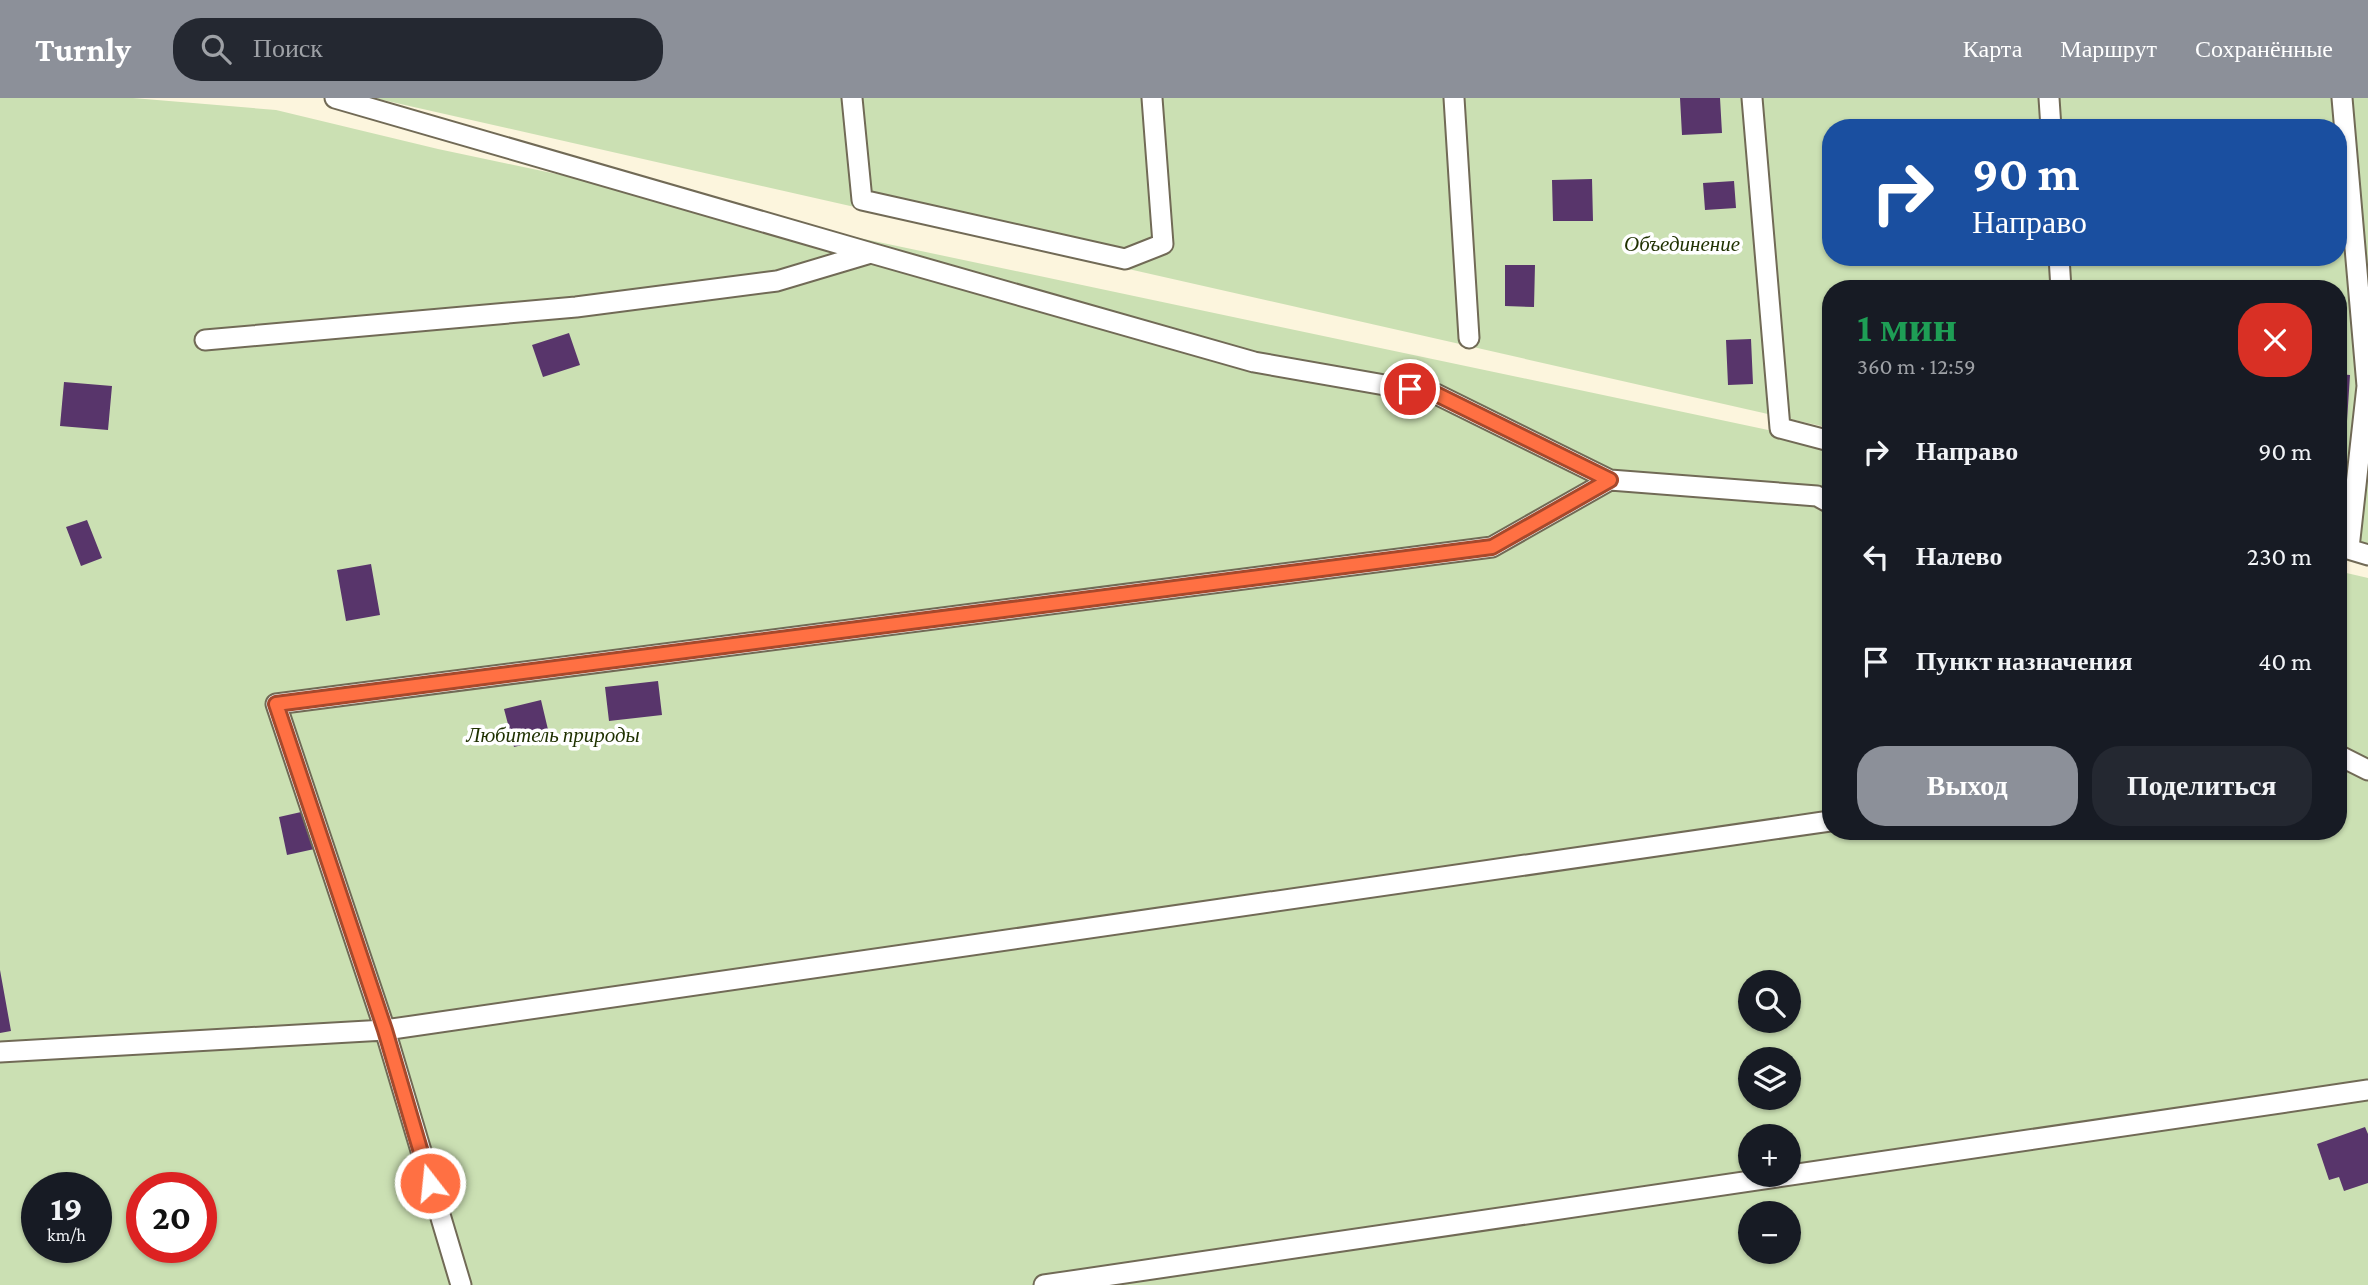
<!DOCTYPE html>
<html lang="ru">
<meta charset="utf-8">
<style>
:root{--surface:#171b24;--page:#242831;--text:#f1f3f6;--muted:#9ea1a6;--accent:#8c9099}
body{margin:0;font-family:"Crimson Pro",serif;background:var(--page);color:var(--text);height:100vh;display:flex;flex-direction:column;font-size:26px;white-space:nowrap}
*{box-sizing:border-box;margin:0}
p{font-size:23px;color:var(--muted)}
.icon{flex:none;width:38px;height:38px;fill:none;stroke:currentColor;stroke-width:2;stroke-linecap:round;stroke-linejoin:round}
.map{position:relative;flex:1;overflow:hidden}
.panel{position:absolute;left:1822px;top:182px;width:525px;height:560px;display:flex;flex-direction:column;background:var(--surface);border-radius:28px;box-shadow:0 2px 5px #0004}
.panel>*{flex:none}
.banner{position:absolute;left:1822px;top:21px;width:525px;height:147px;border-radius:28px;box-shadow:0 2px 5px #0004;background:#1a4fa0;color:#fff;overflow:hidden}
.fabs{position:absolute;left:1738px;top:872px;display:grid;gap:14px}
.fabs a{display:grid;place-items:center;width:63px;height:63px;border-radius:50%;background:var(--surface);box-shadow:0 2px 5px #0004;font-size:35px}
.speed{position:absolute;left:21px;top:1074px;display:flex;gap:14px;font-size:35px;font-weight:700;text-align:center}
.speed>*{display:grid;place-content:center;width:91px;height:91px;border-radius:50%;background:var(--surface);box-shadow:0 2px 5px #0004;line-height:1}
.speed small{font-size:18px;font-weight:400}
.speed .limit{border:10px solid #d22;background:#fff;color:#111}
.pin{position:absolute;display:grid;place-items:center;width:60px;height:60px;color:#fff;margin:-30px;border:4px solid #fff;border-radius:50%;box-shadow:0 2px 7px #0007}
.me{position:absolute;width:77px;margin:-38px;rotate:344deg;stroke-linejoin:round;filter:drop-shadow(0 0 5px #0008)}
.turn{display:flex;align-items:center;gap:24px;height:147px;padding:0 35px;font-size:32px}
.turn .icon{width:91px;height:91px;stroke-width:2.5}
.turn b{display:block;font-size:49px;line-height:60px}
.round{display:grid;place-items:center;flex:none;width:74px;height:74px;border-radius:28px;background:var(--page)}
.headline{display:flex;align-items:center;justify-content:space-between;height:119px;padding:0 35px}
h1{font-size:42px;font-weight:600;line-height:52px;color:#1e9e55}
.cta{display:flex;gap:14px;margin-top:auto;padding:14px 35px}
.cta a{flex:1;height:80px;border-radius:28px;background:var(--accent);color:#fff;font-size:28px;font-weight:600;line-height:80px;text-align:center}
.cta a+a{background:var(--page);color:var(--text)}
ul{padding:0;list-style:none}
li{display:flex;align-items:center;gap:21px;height:105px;padding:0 35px}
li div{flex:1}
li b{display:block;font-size:26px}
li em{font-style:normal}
header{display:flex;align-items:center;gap:42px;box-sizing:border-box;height:98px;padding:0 35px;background:var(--accent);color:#fff}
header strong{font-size:33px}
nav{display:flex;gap:38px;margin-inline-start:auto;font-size:24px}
.search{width:490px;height:63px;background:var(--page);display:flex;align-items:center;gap:18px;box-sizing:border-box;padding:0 24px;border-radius:28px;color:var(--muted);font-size:26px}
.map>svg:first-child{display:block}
.green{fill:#cbe0b3;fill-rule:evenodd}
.building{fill:#58356b}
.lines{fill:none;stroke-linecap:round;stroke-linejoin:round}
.service-casing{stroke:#716a56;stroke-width:23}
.service{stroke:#fff;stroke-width:19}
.route-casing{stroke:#a6492c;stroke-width:18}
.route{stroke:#ff7043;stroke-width:12}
.labels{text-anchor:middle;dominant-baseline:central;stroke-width:7;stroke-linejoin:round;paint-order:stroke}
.park-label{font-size:21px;font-style:italic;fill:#1f3100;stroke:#fff}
</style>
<header>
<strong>Turnly</strong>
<div class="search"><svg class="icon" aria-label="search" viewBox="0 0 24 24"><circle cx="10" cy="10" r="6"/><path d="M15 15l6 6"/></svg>Поиск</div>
<nav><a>Карта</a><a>Маршрут</a><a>Сохранённые</a></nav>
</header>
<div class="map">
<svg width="2368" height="1187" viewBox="0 0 2368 1187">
<rect width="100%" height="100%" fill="#fcf5dd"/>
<path class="green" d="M0,0H133L276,12L438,51L1830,345V733H2338V473L2368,480V1187H0ZM1750,884H1788V922H1750ZM1750,961H1788V999H1750ZM1750,1038H1788V1076H1750ZM37,1090H96V1150H37ZM142,1090H201V1150H142ZM1750,1115H1788V1153H1750Z
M374,0H2368V452L2338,445V191H1830V330ZM1830,30H2338V159H1830Z"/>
<path class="building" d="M1680,0H1720L1722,35L1682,37Z
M1592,81L1593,123H1553L1552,82Z
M1734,83L1736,110L1705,112L1703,85Z
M1505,167H1535L1534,209L1505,208Z
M569,235L580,267L543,279L532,247Z
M1751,241L1753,286L1728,287L1726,242Z
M2338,276L2350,277L2347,323L2338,322Z
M64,284L112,288L108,332L60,328Z
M87,422L102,460L81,468L66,429Z
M371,466L380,517L346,523L337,472Z
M658,583L662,617L609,623L605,589Z
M541,602L550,640L514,649L504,611Z
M310,712L319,750L287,757L279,719Z
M0,872L11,933L0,935Z
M2365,1029L2368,1036V1085L2344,1093L2339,1079L2329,1082L2317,1046Z"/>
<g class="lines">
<defs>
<path id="service" d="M335,0L871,155
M852,0L862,102L1125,161L1163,146L1152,0
M1454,0L1469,240
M1752,0L1780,330L1830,343
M2049,0L2051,30
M2342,0L2367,288L2349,450
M2059,159L2061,191
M205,242L576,209L777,183L871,155L1254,264L1436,296L1610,382L1817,398L1830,405
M2338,448L2368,457
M2338,657L2368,672
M0,954L385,932L1830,723
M461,1187L385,932L276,606L1492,449L1610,382
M1044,1187L2368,992"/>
</defs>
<use href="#service" class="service-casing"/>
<use href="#service" class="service"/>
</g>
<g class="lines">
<defs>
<path id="route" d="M430,1085L385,932L276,606L1492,449L1610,382L1436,296L1410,291"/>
</defs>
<use href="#route" class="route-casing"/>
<use href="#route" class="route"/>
</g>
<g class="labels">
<g class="park-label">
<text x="1682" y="146">Объединение</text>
<text x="553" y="637">Любитель природы</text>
</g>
</g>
</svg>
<div class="fabs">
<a><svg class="icon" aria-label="search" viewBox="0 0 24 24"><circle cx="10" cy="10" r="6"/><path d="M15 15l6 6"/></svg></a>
<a><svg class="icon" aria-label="layers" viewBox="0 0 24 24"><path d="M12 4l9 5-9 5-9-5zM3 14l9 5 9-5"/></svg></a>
<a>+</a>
<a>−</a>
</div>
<div class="speed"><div>19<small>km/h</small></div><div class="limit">20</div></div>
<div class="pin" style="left:1410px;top:291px;background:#d93025"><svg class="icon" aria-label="arrive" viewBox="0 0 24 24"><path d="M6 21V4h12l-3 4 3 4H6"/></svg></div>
<svg class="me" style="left:430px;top:1085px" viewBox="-20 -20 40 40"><circle r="17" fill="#ff7043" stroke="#fff" stroke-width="3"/><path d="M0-11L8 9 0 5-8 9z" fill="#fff"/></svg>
<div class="banner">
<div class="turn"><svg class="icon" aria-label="right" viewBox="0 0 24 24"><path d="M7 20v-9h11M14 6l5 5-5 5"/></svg><div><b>90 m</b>Направо</div></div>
</div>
<section class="panel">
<div class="headline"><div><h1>1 мин</h1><p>360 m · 12:59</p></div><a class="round" style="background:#d93025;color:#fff"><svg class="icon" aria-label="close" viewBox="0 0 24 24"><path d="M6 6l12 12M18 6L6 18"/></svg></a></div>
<ul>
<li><svg class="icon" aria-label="right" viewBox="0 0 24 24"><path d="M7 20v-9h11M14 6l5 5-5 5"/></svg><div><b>Направо</b></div><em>90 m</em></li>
<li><svg class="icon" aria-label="left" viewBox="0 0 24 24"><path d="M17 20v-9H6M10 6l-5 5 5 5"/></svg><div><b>Налево</b></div><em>230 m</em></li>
<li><svg class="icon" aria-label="arrive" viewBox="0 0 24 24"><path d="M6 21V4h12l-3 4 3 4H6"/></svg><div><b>Пункт назначения</b></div><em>40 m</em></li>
</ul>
<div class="cta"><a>Выход</a><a>Поделиться</a></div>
</section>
</div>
